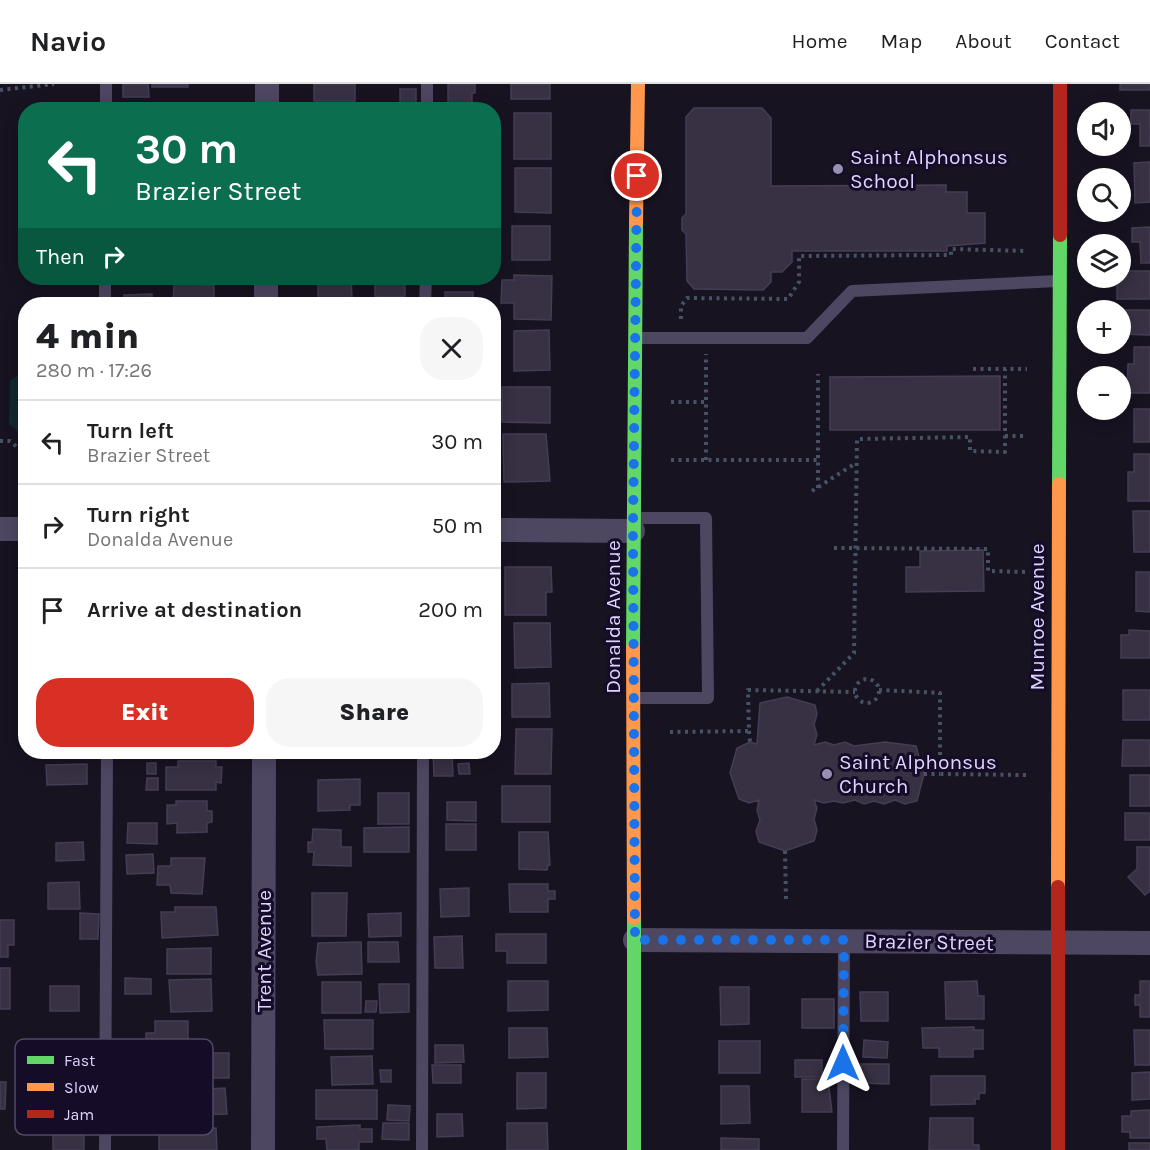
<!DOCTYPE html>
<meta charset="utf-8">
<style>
:root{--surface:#fff;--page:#f6f6f6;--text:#202124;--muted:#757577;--line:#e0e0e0;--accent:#d93025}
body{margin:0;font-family:Karla,sans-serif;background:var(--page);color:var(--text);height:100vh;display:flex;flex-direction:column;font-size:22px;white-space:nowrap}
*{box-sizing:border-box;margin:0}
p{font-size:20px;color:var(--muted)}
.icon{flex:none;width:33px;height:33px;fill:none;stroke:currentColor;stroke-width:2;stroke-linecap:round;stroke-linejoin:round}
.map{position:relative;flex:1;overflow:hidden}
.panel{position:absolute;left:18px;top:213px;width:483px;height:462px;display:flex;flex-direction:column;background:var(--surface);border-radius:24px;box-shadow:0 3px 15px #0003}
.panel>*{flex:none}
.guide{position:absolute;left:18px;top:18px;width:483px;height:183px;border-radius:24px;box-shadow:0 3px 15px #0003;background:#0b6e4f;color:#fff;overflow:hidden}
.fabs{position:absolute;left:1077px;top:18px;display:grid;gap:12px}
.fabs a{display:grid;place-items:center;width:54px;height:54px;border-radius:50%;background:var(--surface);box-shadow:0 3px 15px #0003;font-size:30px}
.pin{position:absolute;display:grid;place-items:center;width:51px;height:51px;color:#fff;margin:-26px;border:3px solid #fff;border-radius:50%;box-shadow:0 2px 6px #0007}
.me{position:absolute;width:66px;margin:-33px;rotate:0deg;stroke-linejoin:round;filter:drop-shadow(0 0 4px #0008)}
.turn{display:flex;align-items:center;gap:21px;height:126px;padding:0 18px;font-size:27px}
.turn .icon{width:78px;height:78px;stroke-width:2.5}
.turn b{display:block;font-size:42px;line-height:51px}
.then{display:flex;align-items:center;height:57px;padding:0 18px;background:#0003;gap:12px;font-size:22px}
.round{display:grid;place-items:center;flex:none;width:63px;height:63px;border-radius:24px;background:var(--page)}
.head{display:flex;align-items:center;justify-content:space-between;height:102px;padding:0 18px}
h1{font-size:36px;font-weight:800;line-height:45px}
.primary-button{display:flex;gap:12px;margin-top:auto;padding:12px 18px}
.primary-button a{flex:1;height:69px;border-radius:24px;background:var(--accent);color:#fff;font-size:24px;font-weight:800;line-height:69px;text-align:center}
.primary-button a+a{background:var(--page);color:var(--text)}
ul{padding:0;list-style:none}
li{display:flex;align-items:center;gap:18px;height:84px;padding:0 18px;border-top:2px solid var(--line)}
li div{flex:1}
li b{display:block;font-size:22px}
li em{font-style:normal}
header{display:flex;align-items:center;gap:36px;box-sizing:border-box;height:84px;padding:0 30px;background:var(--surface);border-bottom:2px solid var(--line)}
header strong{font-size:28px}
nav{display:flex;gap:33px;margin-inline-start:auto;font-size:21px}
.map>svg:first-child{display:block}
.green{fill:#102930}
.building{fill:#373143;stroke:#453d56;stroke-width:1.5}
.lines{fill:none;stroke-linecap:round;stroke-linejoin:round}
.path{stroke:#475265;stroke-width:4;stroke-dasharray:3 4.5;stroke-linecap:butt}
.lane{stroke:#4d4762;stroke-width:12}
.street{stroke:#4d4762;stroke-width:24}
.fast{stroke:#63d668;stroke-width:14}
.slow{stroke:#ff974d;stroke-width:14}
.jam{stroke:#b3261e;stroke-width:14}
.route{stroke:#1a73e8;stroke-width:10;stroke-dasharray:0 18}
.poi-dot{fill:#9990b1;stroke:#150d27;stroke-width:2}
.labels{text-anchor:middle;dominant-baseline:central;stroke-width:6;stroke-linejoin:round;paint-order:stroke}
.poi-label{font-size:21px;fill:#dfd3ff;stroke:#150d27;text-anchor:start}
.street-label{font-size:21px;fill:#dfd3ff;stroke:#150d27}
.key{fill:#150d27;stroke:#524868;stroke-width:1.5}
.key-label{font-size:16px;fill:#dfd3ff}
</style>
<header>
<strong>Navio</strong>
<nav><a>Home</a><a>Map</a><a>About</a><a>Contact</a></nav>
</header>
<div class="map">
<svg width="1150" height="1066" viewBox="0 0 1150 1066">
<rect width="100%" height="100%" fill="#171321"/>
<path class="green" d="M25,286V347H17L9,340L10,297Z"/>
<path class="building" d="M123,0H148L149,13H123Z
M152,0H188V3H152Z
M314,0H355V17H314Z
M448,0H475V9H472V24H448Z
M511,0H550V15H511Z
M1120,0H1150V6H1120Z
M400,5H416V26H400Z
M694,24H762L771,34V102L946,101V108H967V129H985V159L947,162V167H792V178L782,188H771V198L763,206L694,205L687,197L686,150L682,146V134L686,130V33Z
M1131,26H1150V62H1140V40H1131Z
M514,29H551V75H514Z
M1150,78V118L1135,119L1134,79Z
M515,84H551V129L515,128Z
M512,142H550V176H512Z
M1150,143V179H1141L1140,158H1132V144Z
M1120,187H1150V215H1117V194H1120Z
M514,191L552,192L551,236L514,235V219H501L502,196H514Z
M155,194H208V197L155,198Z
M318,194H351L352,214H318Z
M375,195H405V213H375Z
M174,200L214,201V220H173Z
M445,208H473V220H445Z
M152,210V220H124V211Z
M1118,226H1150V251L1120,250Z
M549,246L550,286L514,287V247Z
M1134,263H1150V309H1127L1128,280H1134Z
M1000,292V346H830V293Z
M502,303H550V339L502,338Z
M1134,325H1150V358H1134Z
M503,350H546L550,397L504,398Z
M1134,370H1150V417H1128V388H1134Z
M1133,427H1150V468H1134Z
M983,466L984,507L906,508V483H920V467Z
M505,483H551L552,508H546V531H505Z
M1136,488H1150V528L1136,527Z
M514,539H550L551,583L515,584Z
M1129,546L1150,547V574H1121V551H1129Z
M549,599L550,633H512V600Z
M1123,606H1150V636H1123Z
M787,613L815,621L817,630L814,641L817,650L814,661L825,658L834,661L845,658L854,662L885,658L916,662L924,690L917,717L905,720L895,716L884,720L874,717L864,720L855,716L843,719L834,717L824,719L814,716L817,724L814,735L817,746L814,757L785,767L759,758L756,747L760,736L757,726L759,716L749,719L739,715L730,689L737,664L750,658L757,660L760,619Z
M516,645H552L551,690H515Z
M1123,656H1150V682H1122Z
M319,668H352V671L319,672Z
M433,668H452L453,692H434Z
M178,677H216V683H222L221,699L216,698V706H166V683H178Z
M147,679H156V690H147Z
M469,679L470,690H459L458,680Z
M87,680V700L47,701L46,681Z
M1130,691H1150V722H1130Z
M147,694H158V706H146Z
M360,695V721H350V726L318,727V696Z
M502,702H550V738H502Z
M378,709H409V740H378Z
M176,717H207V727H212V738L207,739V748L177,749V739L167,740V721H176Z
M447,718H476V737L447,736Z
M1125,729H1150V756H1125Z
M128,739H157V760L127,759Z
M446,740H476V766H446Z
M409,743V768H364V744Z
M313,745L341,746V763H351V782L313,781L314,768H308V758H312Z
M519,748H548L550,781H548L547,786L519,785Z
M83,758L84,776L56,777V759Z
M1137,763H1150V807L1145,811L1128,793L1137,785Z
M153,770L154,789L127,790L126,771Z
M171,774H205L202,810L171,809L170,801H157L158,782H171Z
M79,798L80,825H48V799Z
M509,800H548V807H555V815H548V828H510Z
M469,804V832L441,833L440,805Z
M312,809H347L346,852H312Z
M175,823H216L218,851L162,854L161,828H175Z
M80,829L99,830L98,855H80Z
M401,829V852L369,853L368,830Z
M0,836H14V861H8V873H0Z
M496,850H546V879H507V867H496Z
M462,852L463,884H435L434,853Z
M361,858L362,890L318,891L316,878L318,859Z
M368,858H398L399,878H368Z
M211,864V890H167V865Z
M0,884H10V925H0Z
M125,894L151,895V910H125Z
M211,895L212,927L171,928L169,896Z
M508,897H548V926L508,927Z
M977,897L978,912H984V935H946L945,898Z
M1140,897H1150V933H1140V921H1135V911H1140Z
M322,898H361V929H322Z
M379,900H409V928L380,929Z
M50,902H79V927H50Z
M720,903H749V940L721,941Z
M860,908H888V937H861Z
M802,915H834V944H802Z
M366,917H377L376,928H365Z
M324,936H373V965H325Z
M155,937H188V966H146V949H155Z
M974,943V946H983V965H973V973H939V964H923L922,944Z
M509,944H547L548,973L509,974Z
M1134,946H1150V981H1135Z
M864,956L888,958L887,974L863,973Z
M719,957H760V989H719Z
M435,961H463L464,978L435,979Z
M186,969H229V994H187Z
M372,972L373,1000L332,1001L331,973Z
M795,976H822V993H795Z
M861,980H889V1000L861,999Z
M432,981H461V999H433Z
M380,986H391V998H381Z
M1150,988V1015L1132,1016V989Z
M517,989H546V1024L517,1025Z
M931,992H985V1009H979V1015H975V1020L931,1021Z
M802,995H828L832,1028H802Z
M0,998H6L5,1025H0Z
M721,1002H749L750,1039L721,1040Z
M225,1004L227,1030L188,1031L187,1006Z
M316,1006H377V1035H316Z
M388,1021L410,1022L409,1037L387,1036Z
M1150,1026V1054H1130V1048H1122V1032H1131V1027Z
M437,1030H462L463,1052L437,1053Z
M930,1034H973V1061H979V1066H929Z
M383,1039H409V1056L382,1055Z
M507,1039H547L548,1066H507Z
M360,1041V1045H372V1058H359V1066H327L326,1055H317V1043Z
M216,1044L217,1066H159V1045Z
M84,1049V1066H53V1050Z
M721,1054L759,1055V1066H721Z
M1129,1059H1150V1066H1129Z"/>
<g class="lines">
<path class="path" d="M0,6L54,0
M681,235V222L687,214L788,215L799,198V172L951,171V165L1027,167
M973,285H1027
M671,318H706
M1005,352H1027
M0,357H10L26,371
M671,376H818
M706,376V270
M818,404V290
M812,407L856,379
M834,464L988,465V487L1027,488
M855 607a12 12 0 1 1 24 0a12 12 0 1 1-24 0Z
M879,606L940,609V690L1026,691
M817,607L854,569L857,355L970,353V367L1005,368V285
M749,647L750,658
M670,648L749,647L748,606L855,608
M924,690H940
M785,767L786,817"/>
<path class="lane" d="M106,26V0
M427,26V0
M105,220V194
M425,220L426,194
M637,254H807L852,207L1058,197
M634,434H706L708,614H635
M105,1066L107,668
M422,1066L423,668
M843,1066L844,856"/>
<path class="street" d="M267,26V0
M266,220V194
M0,445H26
M494,446L633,447
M635,856L1150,859
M263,1066L264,668"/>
<path class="fast" d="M1059,400L1060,151
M633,564L636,139
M634,834V1066"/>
<path class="slow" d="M636,139L638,0
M633,564L634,834
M1058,803L1059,400"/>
<path class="jam" d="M1060,151V0
M1058,1066V803"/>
</g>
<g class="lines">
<path class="route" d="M637,92L633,447L635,856H844L843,979"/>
</g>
<g class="poi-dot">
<circle cx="838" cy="85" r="6"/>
<circle cx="827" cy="690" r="6"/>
</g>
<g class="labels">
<g class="poi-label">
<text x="850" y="73">Saint Alphonsus<tspan x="850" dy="24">School</tspan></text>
<text x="839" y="678">Saint Alphonsus<tspan x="839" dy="24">Church</tspan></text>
</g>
<g class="street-label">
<text transform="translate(613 533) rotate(-90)">Donalda Avenue</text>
<text transform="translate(1037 533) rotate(-90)">Munroe Avenue</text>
<text transform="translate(929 858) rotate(1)">Brazier Street</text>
<text transform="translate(264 867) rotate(-90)">Trent Avenue</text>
</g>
</g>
<rect x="15" y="955" width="198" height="96" rx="9" class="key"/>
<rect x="27" y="972" width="27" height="8" fill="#63d668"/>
<rect x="27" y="999" width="27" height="8" fill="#ff974d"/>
<rect x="27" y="1026" width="27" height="8" fill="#b3261e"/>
<g class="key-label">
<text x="64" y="982">Fast</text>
<text x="64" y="1009">Slow</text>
<text x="64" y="1036">Jam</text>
</g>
</svg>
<div class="fabs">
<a><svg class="icon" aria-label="sound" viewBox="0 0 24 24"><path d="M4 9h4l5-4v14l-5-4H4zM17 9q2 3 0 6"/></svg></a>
<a><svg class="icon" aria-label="search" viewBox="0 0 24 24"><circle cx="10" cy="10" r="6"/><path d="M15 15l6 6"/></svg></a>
<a><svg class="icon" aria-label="layers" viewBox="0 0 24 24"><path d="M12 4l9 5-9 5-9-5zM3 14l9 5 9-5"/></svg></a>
<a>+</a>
<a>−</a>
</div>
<div class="pin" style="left:637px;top:92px;background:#d93025"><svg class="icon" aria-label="arrive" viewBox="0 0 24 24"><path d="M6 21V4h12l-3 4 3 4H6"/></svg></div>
<svg class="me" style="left:843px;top:979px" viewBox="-20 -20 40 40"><path d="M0-17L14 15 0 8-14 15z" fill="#1a73e8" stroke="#fff" stroke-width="4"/></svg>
<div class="guide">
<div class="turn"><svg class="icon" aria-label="left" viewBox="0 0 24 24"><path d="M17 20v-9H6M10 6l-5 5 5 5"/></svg><div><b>30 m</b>Brazier Street</div></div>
<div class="then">Then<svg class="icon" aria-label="right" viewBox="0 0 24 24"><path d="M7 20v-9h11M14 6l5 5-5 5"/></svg></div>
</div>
<section class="panel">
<div class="head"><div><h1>4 min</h1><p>280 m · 17:26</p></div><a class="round"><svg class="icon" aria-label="close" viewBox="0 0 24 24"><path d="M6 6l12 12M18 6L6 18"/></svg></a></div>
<ul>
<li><svg class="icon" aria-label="left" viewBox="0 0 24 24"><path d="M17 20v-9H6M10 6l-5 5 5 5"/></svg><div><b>Turn left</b><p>Brazier Street</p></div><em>30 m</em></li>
<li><svg class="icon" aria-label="right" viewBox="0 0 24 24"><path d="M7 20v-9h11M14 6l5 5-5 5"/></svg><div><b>Turn right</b><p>Donalda Avenue</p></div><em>50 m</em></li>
<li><svg class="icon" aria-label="arrive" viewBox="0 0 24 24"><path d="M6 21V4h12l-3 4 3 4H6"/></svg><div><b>Arrive at destination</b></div><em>200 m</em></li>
</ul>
<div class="primary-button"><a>Exit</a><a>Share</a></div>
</section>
</div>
